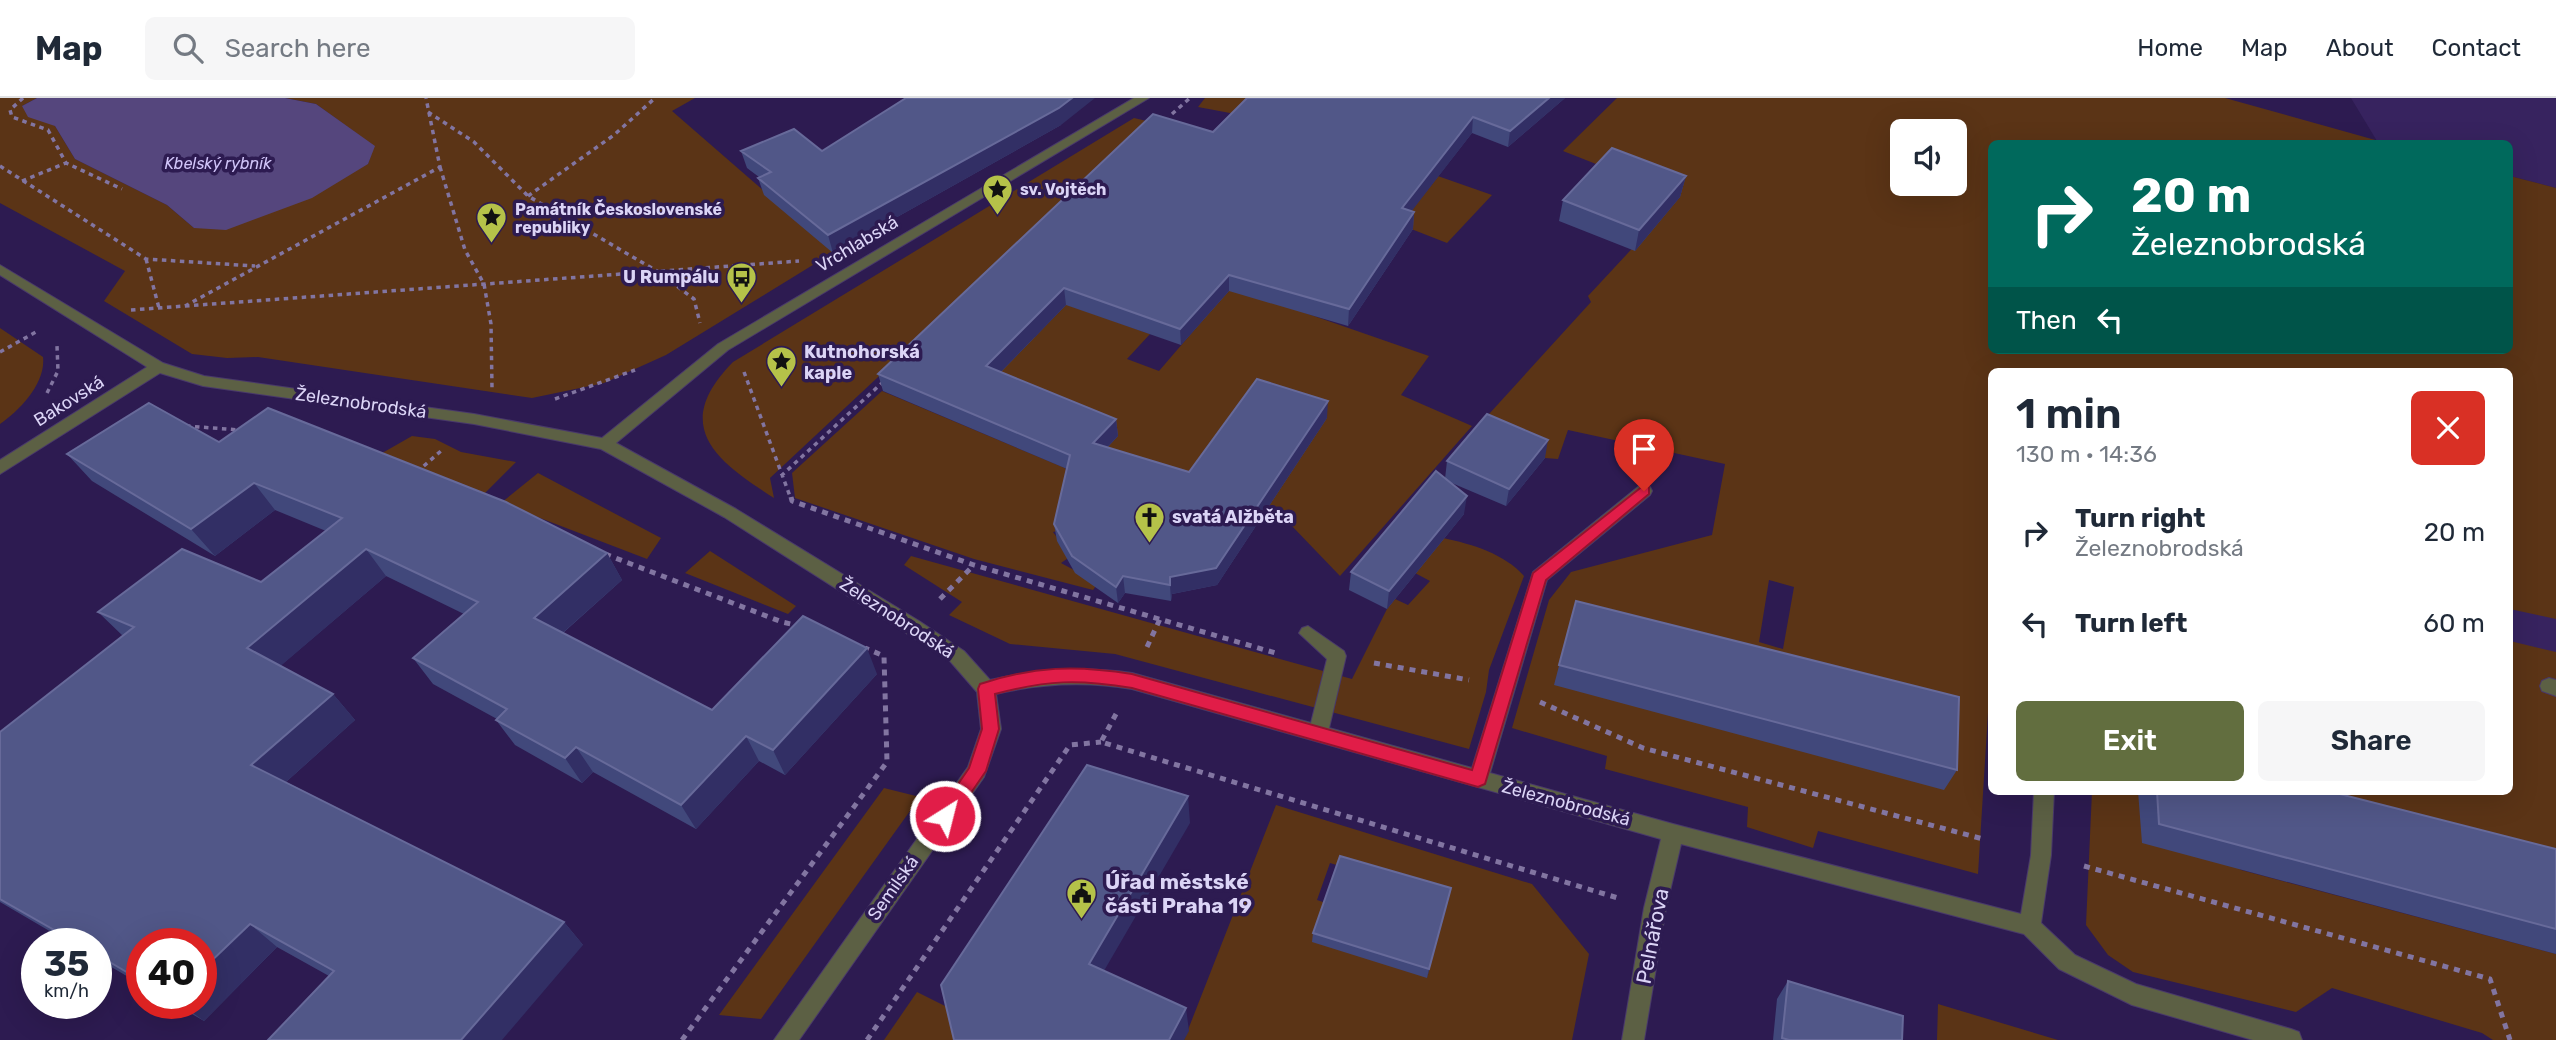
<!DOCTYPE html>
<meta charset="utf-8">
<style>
:root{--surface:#fff;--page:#f6f6f7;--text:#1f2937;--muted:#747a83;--line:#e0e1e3;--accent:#626e3f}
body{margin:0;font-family:Rubik,sans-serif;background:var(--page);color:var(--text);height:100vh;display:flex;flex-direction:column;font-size:26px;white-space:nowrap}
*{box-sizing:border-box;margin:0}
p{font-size:23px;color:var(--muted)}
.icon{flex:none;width:38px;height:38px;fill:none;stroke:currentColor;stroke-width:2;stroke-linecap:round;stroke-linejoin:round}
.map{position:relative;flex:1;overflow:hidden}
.drawer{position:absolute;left:1988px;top:270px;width:525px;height:427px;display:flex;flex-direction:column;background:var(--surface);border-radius:10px;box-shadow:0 7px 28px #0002}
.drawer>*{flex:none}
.guide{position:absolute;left:1988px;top:42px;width:525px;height:214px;border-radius:10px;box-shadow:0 7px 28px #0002;background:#00695c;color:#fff;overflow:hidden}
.tools{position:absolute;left:1890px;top:21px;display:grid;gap:14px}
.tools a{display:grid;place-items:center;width:77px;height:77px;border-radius:10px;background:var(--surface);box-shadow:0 7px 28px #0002;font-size:35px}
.speed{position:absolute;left:21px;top:830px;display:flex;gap:14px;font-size:35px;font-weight:700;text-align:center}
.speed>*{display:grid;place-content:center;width:91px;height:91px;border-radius:50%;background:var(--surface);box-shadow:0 7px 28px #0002;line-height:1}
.speed small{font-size:18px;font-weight:400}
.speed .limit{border:10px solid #d22;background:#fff;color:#111}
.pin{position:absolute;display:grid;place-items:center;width:60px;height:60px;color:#fff;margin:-72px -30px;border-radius:50% 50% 50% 0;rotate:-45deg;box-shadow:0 0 7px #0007}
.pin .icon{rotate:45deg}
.me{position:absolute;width:77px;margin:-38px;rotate:36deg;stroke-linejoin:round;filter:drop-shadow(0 0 5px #0008)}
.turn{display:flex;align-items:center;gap:24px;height:147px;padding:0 28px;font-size:32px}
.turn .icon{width:91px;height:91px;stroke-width:2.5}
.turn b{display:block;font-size:49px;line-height:60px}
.then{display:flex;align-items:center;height:66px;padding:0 28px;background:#0003;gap:14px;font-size:26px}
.round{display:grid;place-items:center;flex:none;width:74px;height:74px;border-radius:10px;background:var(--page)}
.head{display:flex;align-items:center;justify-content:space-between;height:119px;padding:0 28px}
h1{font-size:42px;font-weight:600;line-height:52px}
.primary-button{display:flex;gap:14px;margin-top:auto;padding:14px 28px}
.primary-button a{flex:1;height:80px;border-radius:10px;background:var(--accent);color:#fff;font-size:28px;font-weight:600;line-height:80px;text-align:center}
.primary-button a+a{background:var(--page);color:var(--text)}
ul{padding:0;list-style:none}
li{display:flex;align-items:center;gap:21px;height:91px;padding:0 28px}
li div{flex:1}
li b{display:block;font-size:26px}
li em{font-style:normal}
header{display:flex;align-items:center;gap:42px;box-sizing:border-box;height:98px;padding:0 35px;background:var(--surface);border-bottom:2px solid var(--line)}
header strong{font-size:33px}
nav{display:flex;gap:38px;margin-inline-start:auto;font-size:24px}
.search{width:490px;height:63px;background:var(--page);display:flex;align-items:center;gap:18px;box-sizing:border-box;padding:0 24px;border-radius:10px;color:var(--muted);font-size:26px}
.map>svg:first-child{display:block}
.built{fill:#37235f}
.green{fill:#5b3416;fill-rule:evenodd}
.water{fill:#55467d}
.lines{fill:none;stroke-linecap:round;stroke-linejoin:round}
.minor-casing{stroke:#49396b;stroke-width:2}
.path-far1{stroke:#8275a1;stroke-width:3.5;stroke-dasharray:4.5 4.5;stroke-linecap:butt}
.path{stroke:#8275a1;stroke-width:5;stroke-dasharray:6 6;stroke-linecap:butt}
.minor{fill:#5c6044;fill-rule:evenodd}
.wall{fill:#41487b}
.shaded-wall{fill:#322f65}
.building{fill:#515788;stroke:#676a9a;stroke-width:2}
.route{fill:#e11d48;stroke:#92132f;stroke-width:2}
.labels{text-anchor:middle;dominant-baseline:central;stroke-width:7;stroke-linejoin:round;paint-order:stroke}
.far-water-label{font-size:16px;font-style:italic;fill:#d1c5f9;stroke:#2d1b51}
.far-poi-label{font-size:16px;font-weight:bold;fill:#dbd4f6;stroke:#2d1b51;text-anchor:start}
.street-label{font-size:18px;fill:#dbd4f6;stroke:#2d1b51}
.poi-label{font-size:18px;font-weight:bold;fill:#dbd4f6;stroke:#2d1b51;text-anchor:start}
.near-poi-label{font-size:21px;font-weight:bold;fill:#dbd4f6;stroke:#2d1b51;text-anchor:start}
.near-street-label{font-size:21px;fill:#dbd4f6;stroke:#2d1b51}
</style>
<header>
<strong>Map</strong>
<div class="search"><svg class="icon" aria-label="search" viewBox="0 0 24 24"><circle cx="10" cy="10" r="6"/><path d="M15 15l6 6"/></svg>Search here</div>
<nav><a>Home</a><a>Map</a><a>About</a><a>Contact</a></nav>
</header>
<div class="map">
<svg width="2556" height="942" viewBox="0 0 2556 942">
<rect width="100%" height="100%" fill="#2d1b51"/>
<path class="built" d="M2351,0H2556V90L2510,78V46L2377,43Z
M2510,501L2556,510V622L2510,611Z"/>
<path class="green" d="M0,0H37L22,8L55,28L75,61L167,107L194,130L368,66L374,48L316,6L285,0H695L672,13L834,154L666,257L604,285L532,300L258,259L227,260L192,256L104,203L125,173L0,105Z
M1205,0H1312L1355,49L1492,97L1447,145L1401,127L1246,18L1198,9Z
M1617,0H2225L2386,45L1992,46V252H2510V78L2556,90V521L2510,511V273H1992V550L1978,776L1818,733L1813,750L1747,729L1748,709L1605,671L1607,658L1512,630L1549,502L1571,474L1712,437L1725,366L1568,332L1558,361L1545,360L1479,327L1591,204L1588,198L1680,99L1563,53ZM1902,33H1955V86H1902ZM1769,482L1794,489L1783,551L1759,544Z
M1134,20L1151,24L770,380L774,400C716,363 670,328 733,264Z
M1222,186L1429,258L1401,297L1472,328L1340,478L1291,427L1095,362L1117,337L922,257L1023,236L1035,239L1051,222L1064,193ZM1083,212L1202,223L1159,273L1127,261L1150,236Z
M0,230L43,259C46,285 20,312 0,326Z
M882,293L1065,370L1076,396L1065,431L1053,434L1071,458L1061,465L1098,485L1093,492L974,461L795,400L792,375Z
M412,338L435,341L461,354L516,364L481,399L377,358Z
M538,375L661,440L647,461L501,405Z
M1443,440C1472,446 1505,456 1524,478L1489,572L1486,594L1469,651L1115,556L1010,546L949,517L962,504L904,467L911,458L1352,581L1387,511L1395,501L1408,507L1430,483L1415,475Z
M710,453L796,508L788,516L685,475Z
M2510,543L2556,554V776L2233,693H2510Z
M884,690L920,699L761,921L719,917Z
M2092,693H2138L2241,772L2556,856V942H2493L2482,935L2332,890L2296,914L2133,874L2108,857L2086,827Z
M1276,707L1532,786L1589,856L1572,942H1184ZM1330,765L1448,800L1326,805L1317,802Z
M917,894L951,911L958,942H884Z
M1938,906L2058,942H1937Z"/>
<path class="water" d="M37,0H285L316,6L375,48L368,66L312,100L226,132L194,130L167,107L75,61L55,28L28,19L22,8Z"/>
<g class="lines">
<defs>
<path id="minor" d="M1134,0H1149L728,252L616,345L736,411L919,523L964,553L990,582C1039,571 1082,568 1132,575L1311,625L1327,561L1299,535L1302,530L1308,528L1344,553L1346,558L1329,630L1472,670L1533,474L1638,389H1650L1652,393L1650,397L1547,482L1490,675L1673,726L2021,816L2031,757L2034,693H2054L2051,757L2041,825L2075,857L2136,886L2291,931L2299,934L2302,942H2253L2132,907L2059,871L2024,836L1681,746L1666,810L1644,942H1622L1644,810L1661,741L1132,591C1085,583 1042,585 996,596L1001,631L984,679L799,942H774L968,669L981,631L977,594L950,563L724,419L601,351L474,326L203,288L160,275L0,376V362L147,269L0,177V167L163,265L204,278L474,316L602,340L718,246Z
M2549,580L2556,582V598L2542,593L2540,588L2542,583Z"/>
</defs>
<use href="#minor" class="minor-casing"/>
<path class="path-far1" d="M23,0L10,12L12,19L48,32L66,65L122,91
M428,14L474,44L528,98L657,173L694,201L700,225
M1172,16L1190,0
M0,68L146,161L255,168
M440,69L465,152L484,186L491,226L492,290
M22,83L66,65
M528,98L614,37L655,0
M146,161L159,210
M185,208L799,163
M131,212L185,208L440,69L426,0
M0,254L36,234
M744,274L791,401
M47,295L58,273L57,248
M555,301L635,272
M186,328L240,332
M417,374L442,352
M781,378L883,284"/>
<path class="path" d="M791,399L792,403L974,467L1279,556
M605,456L782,524L800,528
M940,501L974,467
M1147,549L1160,521
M1374,565L1469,582
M1540,604L1643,650L1983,741
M1116,616L1101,644L1618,800
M2084,768L2490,881L2510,942
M682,942L887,664L884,558L865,550
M867,942L1070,647L1101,644"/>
<use href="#minor" class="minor"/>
</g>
<path class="wall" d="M1565,0L1508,49L1472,35L1411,113L1414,114L1413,131L1348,228L1229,193L1181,247L1066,207L1001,274L1116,321L1118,338L1107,350L1189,374L1327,320L1217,487L1172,496L1171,503L1125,495L1118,505L1075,475L1057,443L1054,426L1067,371L883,293L878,276L1213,34Z
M1061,27L833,155L764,97L758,80L759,79L747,70L741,53H822Z
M1686,78L1680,99L1635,153L1559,123L1563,102Z
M219,344L607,455L622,482L563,535L712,612L877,576L785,677L759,663L696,731L593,674L582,685L515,647L496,622L497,621L433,586L413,560L464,516L386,478L280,568L333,596L355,622L286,684L564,824L583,847L329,878L277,849L204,923L173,905H201L142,845V887L96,860V845H70L0,804V634L123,538L98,514L261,484L326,433L275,412L215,458L92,383L67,356Z
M1545,360L1506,408L1447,383L1464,416L1387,511L1349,492L1351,474L1445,381L1447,363Z
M1576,503L1957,672L1944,692L1554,587Z
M2138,693H2328L2556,751V856L2142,745Z
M1451,790L1427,880L1312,844L1313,835Z
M1788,883L1902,942H1773L1777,901Z"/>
<path class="shaded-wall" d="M1072,0H1095L1061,27L833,155L828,137Z
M1549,0H1565L1508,49L1510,33Z
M1473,19L1472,35L1401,127L1402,110Z
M1686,78L1680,99L1635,153L1639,132Z
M1414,114L1413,131L1348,228L1349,211Z
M1229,177V193L1181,247L1180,231Z
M1064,190L1066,207L990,285L986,268Z
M1328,303L1327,320L1217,487L1172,496L1171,503L1170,487V479Z
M1116,321L1118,338L1095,362L1093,345Z
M1548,342L1545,360L1506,408L1509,391Z
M254,385L275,412L215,458L191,431Z
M1467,398L1464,416L1387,511L1389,493Z
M366,451L386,478L270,577L247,550Z
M607,455L622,482L550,546L534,520Z
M1123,478L1125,495L1118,505L1116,489Z
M867,550L877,576L785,677L773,652Z
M333,596L355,622L277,692L251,667Z
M746,638L759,663L696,731L681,707Z
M576,649L593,674L582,685L565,660Z
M1188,698L1190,725L1094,890L1089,866Z
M1451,790L1449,800L1427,880L1429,871Z
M564,824L583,847L502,942H461Z
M250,826L277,849L204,923L179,905H201V873Z
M1186,910L1189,933L1184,942H1169Z"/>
<path class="building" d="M906,0H1072L1059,10L828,137L758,80L771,74L741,53L794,31L822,53Z
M1247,0H1549L1510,33L1473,19L1402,110L1414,114L1349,211L1229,177L1180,231L1064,190L986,268L1116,321L1093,345L1189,374L1257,281L1328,303L1216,470L1170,479V487L1123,478L1116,489L1072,458L1054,426L1070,357L878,276L1153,16L1213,34Z
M1612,50L1686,78L1639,132L1563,102Z
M149,305L219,344L268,310L506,404L607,455L534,520L712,612L803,518L867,550L773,652L746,638L681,707L576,649L565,660L496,622L507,611L413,560L478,504L366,451L247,550L333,596L251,667L564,824L461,942H268L334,873L250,826L201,873V845H142V883L96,856V845H77L0,801V634L134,529L98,514L182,451L261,484L342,420L254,385L191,431L67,356Z
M1487,316L1548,342L1509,391L1447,363Z
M1436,373L1467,398L1389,493L1351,474Z
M1576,503L1959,599L1957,672L1559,567Z
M1087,667L1188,698L1089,866L1186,910L1169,942H954L941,887Z
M2157,693H2328L2556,751V831L2159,726Z
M1340,758L1451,790L1429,871L1313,835Z
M1788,883L1903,918L1902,942H1789L1782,940Z"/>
<path class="route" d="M1644,387L1649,389V396L1546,482L1485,686L1478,689L1132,590C1078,581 1048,582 995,596L999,631L986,673L951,724H938L936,718L969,670L982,631L978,591L980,586C1034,568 1076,567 1132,576L1472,672L1533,475Z"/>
<defs>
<symbol id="sight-pin" viewBox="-11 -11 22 30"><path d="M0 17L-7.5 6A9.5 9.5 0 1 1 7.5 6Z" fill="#b5c249" stroke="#2d1b51"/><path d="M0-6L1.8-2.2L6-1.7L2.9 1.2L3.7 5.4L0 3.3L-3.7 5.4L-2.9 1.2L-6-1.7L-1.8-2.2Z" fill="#111"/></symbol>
<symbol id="bus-pin" viewBox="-11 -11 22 30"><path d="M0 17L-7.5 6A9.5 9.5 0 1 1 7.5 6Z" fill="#b5c249" stroke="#2d1b51"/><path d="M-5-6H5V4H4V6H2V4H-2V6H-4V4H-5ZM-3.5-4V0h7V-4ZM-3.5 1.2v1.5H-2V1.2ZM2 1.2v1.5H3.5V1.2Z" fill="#111"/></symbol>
<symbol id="church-pin" viewBox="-11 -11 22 30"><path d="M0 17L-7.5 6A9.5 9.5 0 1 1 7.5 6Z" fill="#b5c249" stroke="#2d1b51"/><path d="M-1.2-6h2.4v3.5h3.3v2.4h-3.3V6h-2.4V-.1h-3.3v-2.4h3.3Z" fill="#111"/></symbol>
<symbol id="civic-pin" viewBox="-11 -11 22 30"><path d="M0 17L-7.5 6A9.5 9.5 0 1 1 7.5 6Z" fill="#b5c249" stroke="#2d1b51"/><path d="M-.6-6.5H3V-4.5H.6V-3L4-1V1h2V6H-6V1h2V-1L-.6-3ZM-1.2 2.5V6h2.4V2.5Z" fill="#111"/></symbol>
</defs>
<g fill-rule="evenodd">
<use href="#sight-pin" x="980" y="74" width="35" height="47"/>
<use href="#sight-pin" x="474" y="102" width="35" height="47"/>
<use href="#bus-pin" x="724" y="162" width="35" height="47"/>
<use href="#sight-pin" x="764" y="246" width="35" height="47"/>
<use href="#church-pin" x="1132" y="402" width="35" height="47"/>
<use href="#civic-pin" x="1064" y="778" width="35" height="47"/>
</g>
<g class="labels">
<g class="far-water-label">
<text x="218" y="65">Kbelský rybník</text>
</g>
<g class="far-poi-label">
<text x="1020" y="91">sv. Vojtěch</text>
<text x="515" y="111">Památník Československé<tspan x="515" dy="18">republiky</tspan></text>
</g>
<g class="street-label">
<text transform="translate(857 146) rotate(-31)">Vrchlabská</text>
<text transform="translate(69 303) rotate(-32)">Bakovská</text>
<text transform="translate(361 305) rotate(8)">Železnobrodská</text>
<text transform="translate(897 520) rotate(33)">Železnobrodská</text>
<text transform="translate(1566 705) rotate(15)">Železnobrodská</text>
<text transform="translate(893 790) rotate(-55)">Semilská</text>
</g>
<g class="poi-label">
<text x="719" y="179" text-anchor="end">U Rumpálu</text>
<text x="804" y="254">Kutnohorská<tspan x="804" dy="21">kaple</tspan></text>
<text x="1172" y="419">svatá Alžběta</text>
</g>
<g class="near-poi-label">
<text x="1105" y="783">Úřad městské<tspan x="1105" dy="24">části Praha 19</tspan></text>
</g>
<g class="near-street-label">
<text transform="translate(1652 838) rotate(-79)">Pelnářova</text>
</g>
</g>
</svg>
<div class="tools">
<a><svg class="icon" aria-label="sound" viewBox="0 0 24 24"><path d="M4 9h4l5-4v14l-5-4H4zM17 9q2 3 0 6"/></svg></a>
</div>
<div class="speed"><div>35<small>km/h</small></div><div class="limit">40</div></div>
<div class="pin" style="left:1644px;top:393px;background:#d93025"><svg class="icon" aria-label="arrive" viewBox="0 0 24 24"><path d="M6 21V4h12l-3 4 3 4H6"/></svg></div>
<svg class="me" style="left:945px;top:718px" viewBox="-20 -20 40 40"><circle r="17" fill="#e11d48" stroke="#fff" stroke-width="3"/><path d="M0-11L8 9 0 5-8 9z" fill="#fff"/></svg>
<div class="guide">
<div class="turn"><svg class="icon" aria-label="right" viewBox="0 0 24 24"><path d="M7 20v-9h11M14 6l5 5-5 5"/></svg><div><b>20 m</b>Železnobrodská</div></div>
<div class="then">Then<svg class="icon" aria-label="left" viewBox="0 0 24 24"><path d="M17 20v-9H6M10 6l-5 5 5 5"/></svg></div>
</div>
<section class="drawer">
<div class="head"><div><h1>1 min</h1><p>130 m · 14:36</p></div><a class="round" style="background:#d93025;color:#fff"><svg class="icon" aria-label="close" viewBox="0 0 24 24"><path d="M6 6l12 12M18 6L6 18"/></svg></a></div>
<ul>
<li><svg class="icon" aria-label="right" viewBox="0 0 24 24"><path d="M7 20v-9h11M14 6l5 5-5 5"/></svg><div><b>Turn right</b><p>Železnobrodská</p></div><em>20 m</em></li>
<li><svg class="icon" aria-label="left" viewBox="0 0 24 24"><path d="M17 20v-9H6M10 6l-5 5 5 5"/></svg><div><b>Turn left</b></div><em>60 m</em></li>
</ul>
<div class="primary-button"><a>Exit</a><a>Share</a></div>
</section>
</div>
